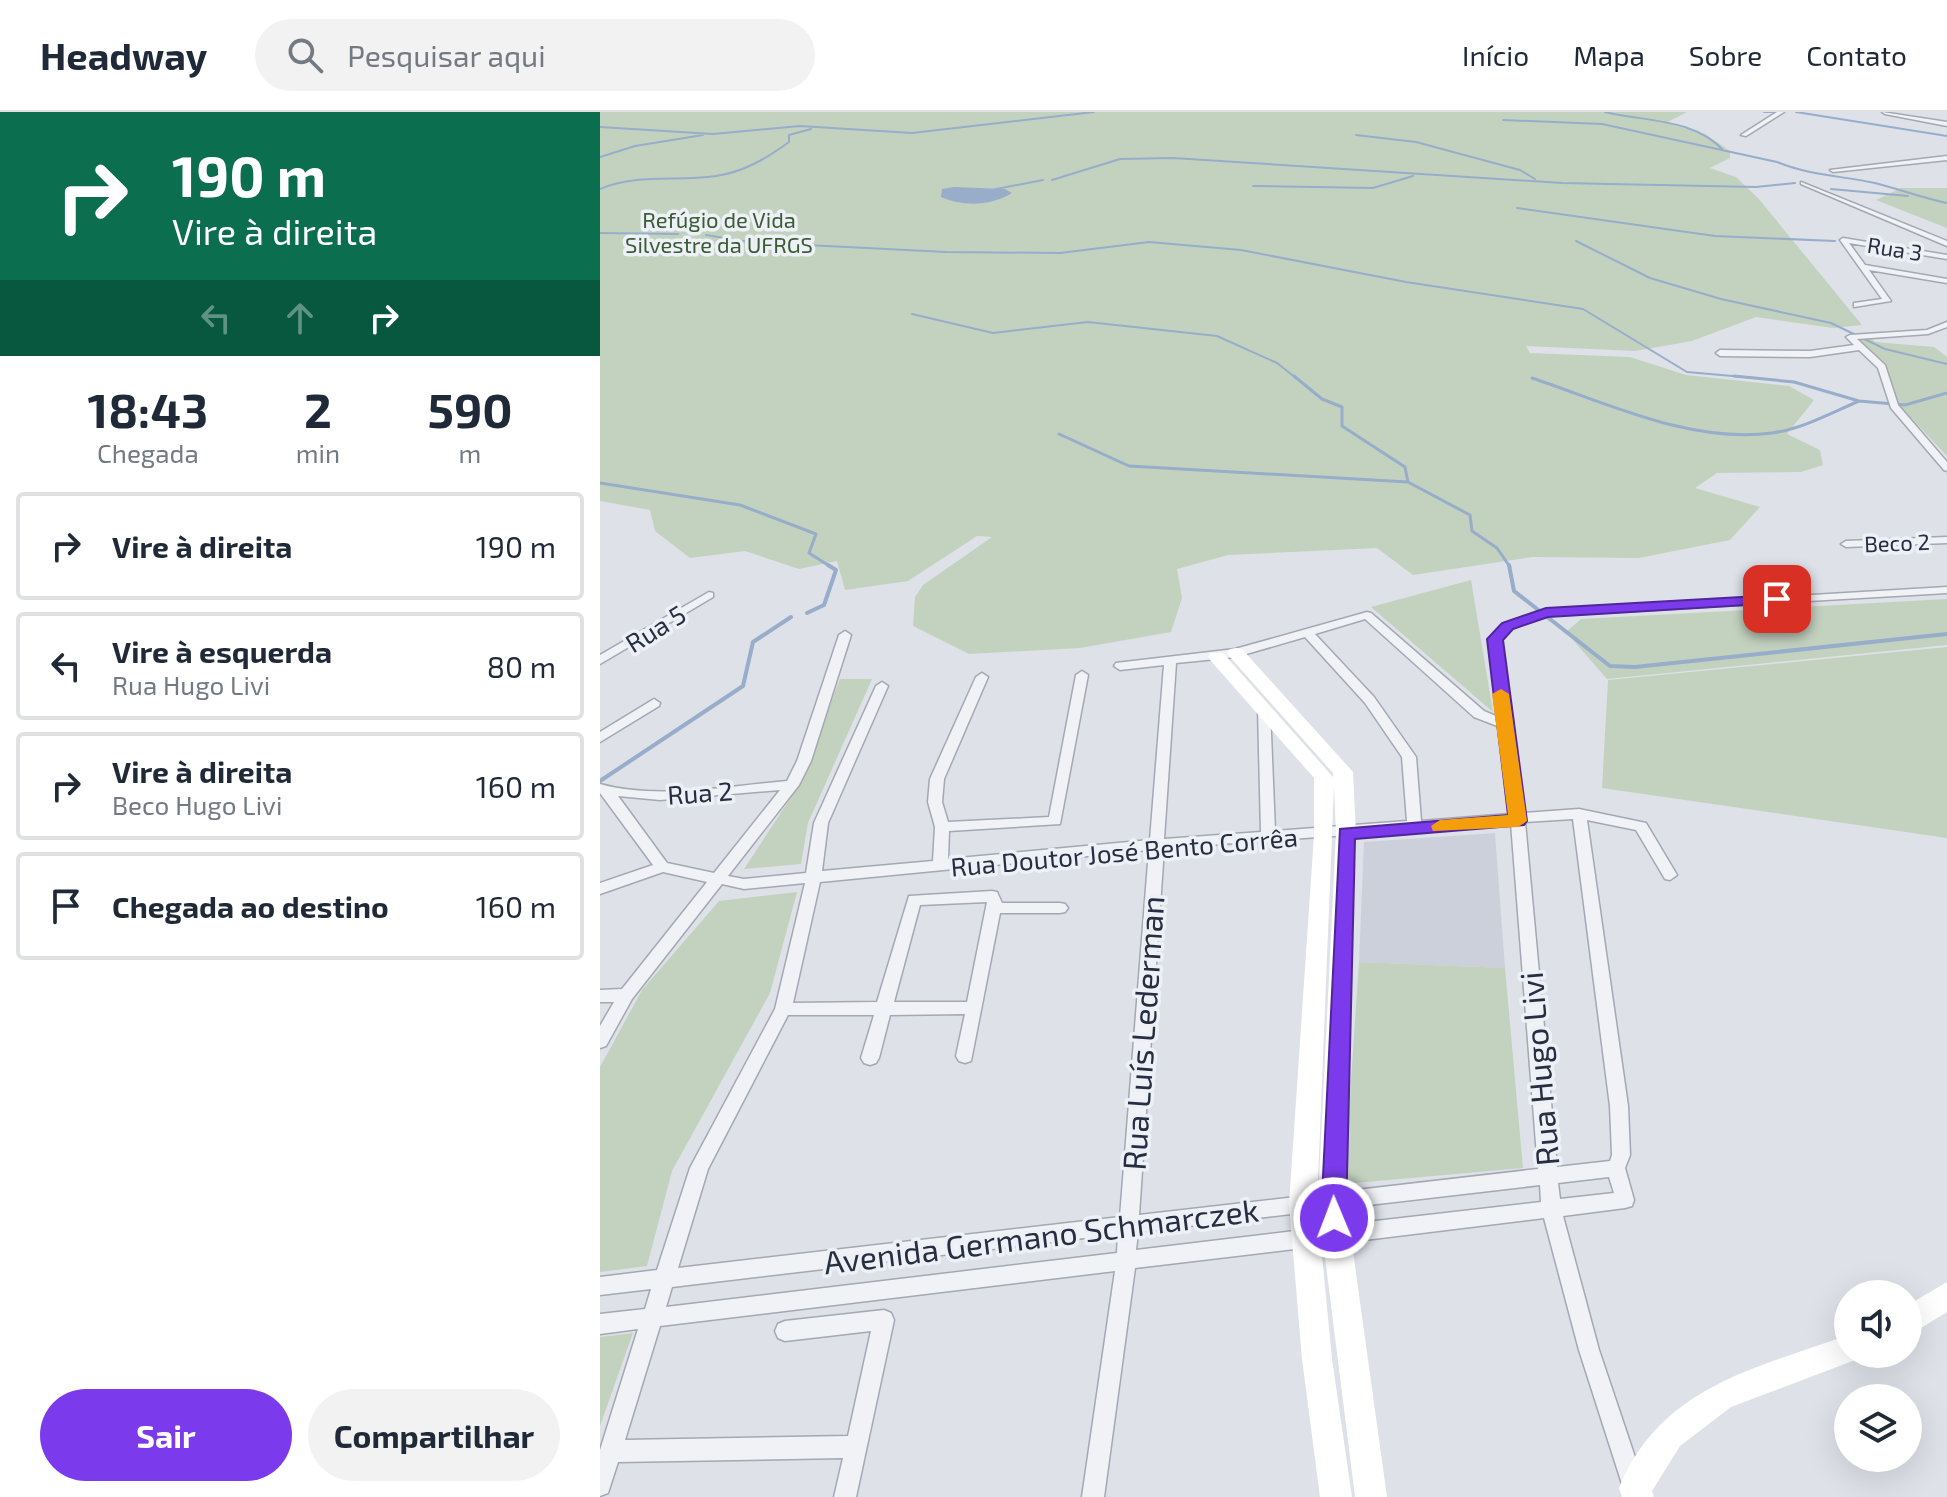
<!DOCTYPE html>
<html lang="pt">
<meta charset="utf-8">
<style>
:root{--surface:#fff;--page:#f2f2f3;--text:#1f2937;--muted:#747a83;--line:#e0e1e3;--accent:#7c3aed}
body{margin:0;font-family:"Exo 2",sans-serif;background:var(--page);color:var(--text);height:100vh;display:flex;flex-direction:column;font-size:30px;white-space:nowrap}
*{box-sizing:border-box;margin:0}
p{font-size:26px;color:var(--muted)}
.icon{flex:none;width:44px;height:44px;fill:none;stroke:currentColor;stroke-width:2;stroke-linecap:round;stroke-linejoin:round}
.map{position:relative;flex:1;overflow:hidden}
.drawer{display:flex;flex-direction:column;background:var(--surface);width:600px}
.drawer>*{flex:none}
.guide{background:#0b6e4f;color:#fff;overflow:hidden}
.tools{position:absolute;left:1234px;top:1168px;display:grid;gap:16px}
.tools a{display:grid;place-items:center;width:88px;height:88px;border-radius:50%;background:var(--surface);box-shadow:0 8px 32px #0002;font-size:40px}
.pin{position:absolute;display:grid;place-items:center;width:68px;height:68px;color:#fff;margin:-34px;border-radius:16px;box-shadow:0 4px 12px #0006}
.me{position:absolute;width:88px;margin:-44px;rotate:359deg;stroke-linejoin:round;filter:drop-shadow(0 0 6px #0008)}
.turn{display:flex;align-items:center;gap:28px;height:168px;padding:0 40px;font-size:36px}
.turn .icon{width:104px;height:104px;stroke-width:2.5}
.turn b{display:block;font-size:56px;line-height:68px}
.lanes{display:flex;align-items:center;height:76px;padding:0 40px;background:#0003;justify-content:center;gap:40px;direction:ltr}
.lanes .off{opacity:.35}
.eta{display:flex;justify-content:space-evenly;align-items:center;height:136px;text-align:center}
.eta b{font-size:48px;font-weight:700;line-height:56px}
.primary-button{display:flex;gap:16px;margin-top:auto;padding:16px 40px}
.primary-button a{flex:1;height:92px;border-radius:48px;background:var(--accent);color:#fff;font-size:32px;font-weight:700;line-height:92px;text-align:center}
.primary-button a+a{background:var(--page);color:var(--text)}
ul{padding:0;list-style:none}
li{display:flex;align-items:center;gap:24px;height:108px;margin:0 16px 12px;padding:0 24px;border:4px solid var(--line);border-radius:8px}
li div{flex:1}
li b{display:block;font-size:30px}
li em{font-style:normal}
header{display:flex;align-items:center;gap:48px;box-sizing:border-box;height:112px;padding:0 40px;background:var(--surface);border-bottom:2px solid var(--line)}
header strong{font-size:38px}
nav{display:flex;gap:44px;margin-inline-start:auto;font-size:28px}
.search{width:560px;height:72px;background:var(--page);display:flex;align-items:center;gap:20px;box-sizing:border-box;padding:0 28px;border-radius:44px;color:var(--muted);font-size:30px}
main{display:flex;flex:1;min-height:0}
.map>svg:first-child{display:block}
.built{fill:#ccd0da}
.green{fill:#c3d2bf}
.water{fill:#97adca}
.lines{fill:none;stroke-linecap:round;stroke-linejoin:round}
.stream-far2{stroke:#97adca;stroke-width:2}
.stream-far1{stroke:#97adca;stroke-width:3}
.stream{stroke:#97adca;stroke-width:4}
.street-casing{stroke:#a3a8b2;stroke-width:3}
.street{fill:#f1f2f6;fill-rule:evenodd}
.secondary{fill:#fff;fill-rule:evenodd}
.route{fill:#7c3aed;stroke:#51269a;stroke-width:2}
.slow{fill:#f59e0b}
.labels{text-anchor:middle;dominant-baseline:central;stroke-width:7;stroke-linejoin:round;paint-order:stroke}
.far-park-label{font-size:22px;fill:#395c33;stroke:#edf0f6}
.far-street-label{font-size:22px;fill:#262e40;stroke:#edf0f6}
.street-label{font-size:26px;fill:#262e40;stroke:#edf0f6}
.near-street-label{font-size:32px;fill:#262e40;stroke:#edf0f6}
</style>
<header>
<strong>Headway</strong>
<div class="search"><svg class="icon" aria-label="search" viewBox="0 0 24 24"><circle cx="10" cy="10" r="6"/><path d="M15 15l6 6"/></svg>Pesquisar aqui</div>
<nav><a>Início</a><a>Mapa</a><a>Sobre</a><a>Contato</a></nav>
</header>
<main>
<section class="drawer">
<div class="guide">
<div class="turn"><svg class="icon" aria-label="right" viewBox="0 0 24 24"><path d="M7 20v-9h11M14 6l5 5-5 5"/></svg><div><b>190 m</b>Vire à direita</div></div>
<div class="lanes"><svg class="icon off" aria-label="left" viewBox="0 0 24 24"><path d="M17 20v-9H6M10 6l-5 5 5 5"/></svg><svg class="icon off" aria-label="ahead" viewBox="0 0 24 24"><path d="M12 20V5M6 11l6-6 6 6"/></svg><svg class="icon" aria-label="right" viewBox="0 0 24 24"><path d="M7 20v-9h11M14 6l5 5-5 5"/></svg></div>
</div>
<div class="eta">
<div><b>18:43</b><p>Chegada</p></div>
<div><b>2</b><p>min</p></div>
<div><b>590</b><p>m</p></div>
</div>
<ul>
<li><svg class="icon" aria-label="right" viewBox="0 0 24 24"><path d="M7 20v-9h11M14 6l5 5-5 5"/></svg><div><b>Vire à direita</b></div><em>190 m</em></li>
<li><svg class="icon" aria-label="left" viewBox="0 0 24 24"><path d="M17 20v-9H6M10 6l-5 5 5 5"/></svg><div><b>Vire à esquerda</b><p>Rua Hugo Livi</p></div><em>80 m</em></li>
<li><svg class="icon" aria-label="right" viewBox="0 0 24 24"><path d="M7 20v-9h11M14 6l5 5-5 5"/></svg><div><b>Vire à direita</b><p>Beco Hugo Livi</p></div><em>160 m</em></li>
<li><svg class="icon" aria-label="arrive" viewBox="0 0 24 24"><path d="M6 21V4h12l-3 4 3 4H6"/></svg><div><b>Chegada ao destino</b></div><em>160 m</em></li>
</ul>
<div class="primary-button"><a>Sair</a><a>Compartilhar</a></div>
</section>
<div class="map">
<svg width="1347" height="1385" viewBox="0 0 1347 1385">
<rect width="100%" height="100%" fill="#dee1e8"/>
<path class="built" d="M895,721L905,856L759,850L764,730Z"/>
<path class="green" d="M0,0H1087L1066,11L1105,22L1130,39V46L1110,56L1136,65L1158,86L1262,213L1233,216L1156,205L1092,229L1035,239L926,234L930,241L1030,245L1086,263L1189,274L1214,288L1187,322L1220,338L1223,353L1201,360L1117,361L1095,376L1160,395L1130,428L1039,446L932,445L813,463L777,436L628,443L577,457L582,486L571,520L480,536L369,542L313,514L315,485L323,473L392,425L377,424L308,469L245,478L237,449L199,457L145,439L90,446L55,419L50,398L0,389Z
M1301,76H1347V116L1276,88Z
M1270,224L1275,230L1334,235L1347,245V344L1296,290L1286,253L1263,236L1258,227Z
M871,468L893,600L771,495Z
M1347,487V533L1007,567L966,520L981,507Z
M1347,535V726L1002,676L1008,568Z
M240,567H272L208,711L201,752L144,757L199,673Z
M197,780L170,881L72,1059L47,1154L0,1160V955L42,878L119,789Z
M759,850L905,856L923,1056L744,1072Z
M33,1221L0,1314V1225Z"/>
<path class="water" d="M354,75L405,77L412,81C391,94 363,95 341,85L342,77Z"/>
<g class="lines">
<path class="stream-far2" d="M1005,0C1046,10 1094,6 1124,39
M1164,0H1182
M1196,0L1347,24
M903,8L1002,12L1177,50C1208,63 1242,64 1275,71C1299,77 1322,86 1347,91
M0,15L113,22L200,14L312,21L494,0
M756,23L816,30L920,58L935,67
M0,45L35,34L103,23
M452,68L520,47L573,46L962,71L1156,75L1195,71
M653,74L773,76L813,64
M0,77C39,61 76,70 116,64C144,60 167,46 189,30V23L211,17
M396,77L443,68
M1231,77L1308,84
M917,96L1115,124L1235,129
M0,121L78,122
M106,123L149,130L346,140L460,141L549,130L641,138L806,170L983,197L1087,260L1155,266
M976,129L1050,166L1121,187L1231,211L1285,237L1347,252
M312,202L393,221L488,210L617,224L677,251L696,266"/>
<path class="stream-far1" d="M694,264L722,287L742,295V314L805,355L808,370L870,403L872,419L897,436L910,455
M1134,264L1194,270L1259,289L1305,293L1347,281
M932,266C1007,291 1091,332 1172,321C1202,317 1231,301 1259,289
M459,322L529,354L808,370
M0,371L140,393L216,422L209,441L231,455"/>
<path class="stream" d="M909,453L914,479L1010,554L1035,555L1347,522
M207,501L224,493L236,458L228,453
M0,669L143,574L153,530L191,505"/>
<defs>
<path id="street" d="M1177,0H1184L1146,24L1141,23Z
M1282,0L1347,10V14L1285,2Z
M1347,44V48L1233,60L1230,58Z
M1201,70L1347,129V134L1201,72Z
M1243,126L1347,143V147L1249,131L1265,153L1347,167V171L1269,158L1291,189L1254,195V191L1282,187L1240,128Z
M1347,210V215L1328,222L1257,227L1285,253L1298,293L1347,350V359L1344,358L1291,296L1278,256L1259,238L1210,245L1120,244L1116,241L1120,238L1210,239L1254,233L1246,225L1250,223L1327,218Z
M1347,425V431L1246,435L1241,432L1246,429Z
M1347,475V481L947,504L911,516L901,528L924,701L979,697L1046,711L1077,763L1070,768L1065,767L1036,718L987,708L1028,994L1030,1043L1025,1056L1034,1088L1032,1094L1025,1096L963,1104L999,1238L1045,1375L1042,1383L1037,1385L1026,1383L1023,1375L979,1238L944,1106L732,1132L725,1129L722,1123L725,1117L732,1114L941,1090L940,1073L538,1120L536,1138L711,1117L718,1120L721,1126L718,1132L711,1135L535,1156L504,1385H482L515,1159L60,1214L25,1328L248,1324L271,1219L185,1229L178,1226L175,1219L178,1212L185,1209L284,1198L291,1201L294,1208L256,1385H234L243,1346L18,1350L8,1381L0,1384V1338L38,1217L0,1222V1202L45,1197L51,1177L0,1183V1165L57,1158L90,1056L175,897L205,771L144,777L122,772L32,887L6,934L0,936V914L14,890H0V878L22,877L107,770L63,760L0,782V771L53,753L0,681V672C57,688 129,674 187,669L197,649L239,523L245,519L251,523L211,649L199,673L128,764L144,767L206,761L214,711L276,574L282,570L288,574L228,711L222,759L333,749L335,715L328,690L330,667L376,565L382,561L388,565L344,667L342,690L348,710L449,705L476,563L482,559L488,563L460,712L349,719L348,747L550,728L564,553L520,558L514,554L516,551L635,537L767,500L771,501L884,599L898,605L889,527L903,512L942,499ZM765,507L874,605L900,615L910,702L821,709L816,645L774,585L715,522ZM705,525L765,591L802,645L807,709L675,719L670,597L664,593L658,597L661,720L564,727L576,551L636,545ZM180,678L114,761L67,751L18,684L60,688ZM973,707L1010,994L1012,1043L1010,1049L957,1055L925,710ZM911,711L938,1057L539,1103L564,736L663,729L668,731L674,728L810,719L815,721L821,718ZM549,738L520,1105L78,1156L108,1057L188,903H274L261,946L264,951L270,953L276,951L279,946L290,903L365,902L356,944L359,949L365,951L371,949L400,801H460L465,800L468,796L465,792L460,791H402L397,780L392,779L309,784L277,890L193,891L220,770ZM387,790L367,890H294L320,793ZM1009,1065L1014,1081L960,1087L958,1071ZM518,1122L517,1141L66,1195L72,1175Z
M109,480L113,481V485L0,552V543Z
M54,587L60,591L59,594L0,630V620Z"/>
</defs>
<use href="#street" class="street-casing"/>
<use href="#street" class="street"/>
<path class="secondary" d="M636,536L642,537L753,660L756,721L746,1089L787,1385H755L718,1089L736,721L734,673L717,1092L732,1247L752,1385H720L702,1247L689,1092L714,723V666L611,549L608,545L611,541H623L733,665V661L630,545L627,541L630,537Z
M1347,1170V1200L1308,1224V1193Z
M1248,1223V1242H1261L1258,1247L1131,1295L1080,1334L1052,1379L1054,1385H1022L1019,1376C1061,1274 1155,1257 1248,1223Z"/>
</g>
<path class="route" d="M1177,483L1184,487L1182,491L948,505L913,517L903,528L927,709L924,713L755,727L746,1106L742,1113L734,1117L725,1113L721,1106L740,717L908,703L887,527L902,511L946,496Z"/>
<path class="slow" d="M901,577L909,582L927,709L918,715L833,719L831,714L840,708L908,703L892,582Z"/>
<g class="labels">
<g class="far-park-label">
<text x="119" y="107">Refúgio de Vida<tspan x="119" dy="25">Silvestre da UFRGS</tspan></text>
</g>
<g class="far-street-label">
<text transform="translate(1295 136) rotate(9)">Rua 3</text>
<text transform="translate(1297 430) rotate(-2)">Beco 2</text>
</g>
<g class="street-label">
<text transform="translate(55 516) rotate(-32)">Rua 5</text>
<text transform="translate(100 680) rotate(-4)">Rua 2</text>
<text transform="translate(524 739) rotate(-5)">Rua Doutor José Bento Corrêa</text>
</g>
<g class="near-street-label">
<text transform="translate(542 921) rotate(-86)">Rua Luís Lederman</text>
<text transform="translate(938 957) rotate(-95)">Rua Hugo Livi</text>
<text transform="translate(441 1123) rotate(-7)">Avenida Germano Schmarczek</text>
</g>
</g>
</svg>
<div class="tools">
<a><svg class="icon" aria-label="sound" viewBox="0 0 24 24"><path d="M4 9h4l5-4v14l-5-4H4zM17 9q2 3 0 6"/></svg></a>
<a><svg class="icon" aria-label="layers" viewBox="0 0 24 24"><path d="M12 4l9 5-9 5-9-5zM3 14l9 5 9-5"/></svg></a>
</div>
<div class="pin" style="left:1177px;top:487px;background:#d93025"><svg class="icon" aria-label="arrive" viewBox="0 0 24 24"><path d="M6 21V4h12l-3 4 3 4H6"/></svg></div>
<svg class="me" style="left:734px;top:1106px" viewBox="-20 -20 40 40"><circle r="17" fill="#7c3aed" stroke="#fff" stroke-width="3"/><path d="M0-11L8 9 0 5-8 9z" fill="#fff"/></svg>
</div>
</main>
